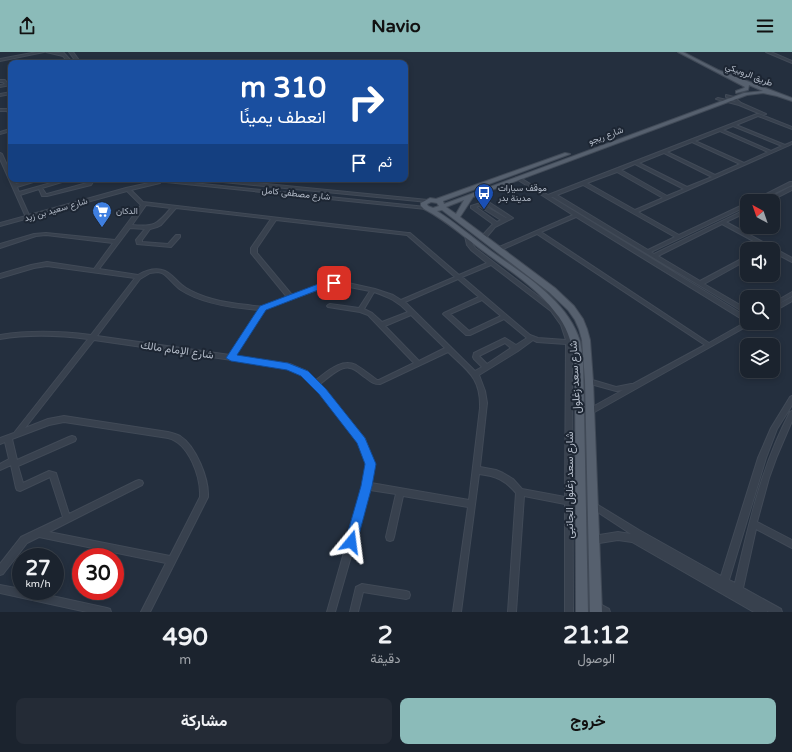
<!DOCTYPE html>
<html lang="ar">
<meta charset="utf-8">
<style>
:root{--surface:#1b232e;--page:#242b36;--text:#f1f3f6;--muted:#a0a4aa;--line:#39404a;--accent:#8bbbb9}
body{margin:0;font-family:"Varela Round",Vazirmatn,sans-serif;background:var(--page);color:var(--text);direction:rtl;height:100vh;display:flex;flex-direction:column;font-size:15px;white-space:nowrap}
*{box-sizing:border-box;margin:0}
p{font-size:13px;color:var(--muted)}
.icon{flex:none;width:22px;height:22px;fill:none;stroke:currentColor;stroke-width:2;stroke-linecap:round;stroke-linejoin:round}
.map{position:relative;height:560px;overflow:hidden;direction:ltr}
.drawer{display:flex;flex-direction:column;background:var(--surface);flex:1}
.drawer>*{flex:none}
.top-card{position:absolute;left:8px;top:8px;width:400px;height:122px;border-radius:8px;box-shadow:0 2px 6px #0003,0 0 0 1px var(--line);direction:rtl;background:#1a4fa0;color:#fff;overflow:hidden}
.needle{width:26px;rotate:320deg}
.controls{position:absolute;left:740px;top:142px;display:grid;gap:8px}
.controls a{display:grid;place-items:center;width:40px;height:40px;border-radius:8px;background:var(--surface);box-shadow:0 2px 6px #0003,0 0 0 1px var(--line);font-size:20px}
.speed{position:absolute;left:12px;top:496px;display:flex;gap:8px;font-size:20px;font-weight:700;text-align:center}
.speed>*{display:grid;place-content:center;width:52px;height:52px;border-radius:50%;background:var(--surface);box-shadow:0 2px 6px #0003,0 0 0 1px var(--line);line-height:1}
.speed small{font-size:10px;font-weight:400}
.speed .limit{border:6px solid #d22;background:#fff;color:#111}
.pin{position:absolute;display:grid;place-items:center;width:34px;height:34px;color:#fff;margin:-17px;border-radius:8px;box-shadow:0 2px 6px #0006}
.me{position:absolute;width:44px;margin:-22px;rotate:16deg;stroke-linejoin:round;filter:drop-shadow(0 0 3px #0008)}
.turn{display:flex;align-items:center;gap:14px;height:84px;padding:0 16px;font-size:18px}
.turn .icon{width:52px;height:52px;stroke-width:2.5}
.turn b{display:block;font-size:28px;line-height:34px}
.then{display:flex;align-items:center;height:38px;padding:0 16px;background:#0003;gap:8px;font-size:15px}
.eta{display:flex;justify-content:space-evenly;align-items:center;height:68px;text-align:center}
.eta b{font-size:24px;font-weight:700;line-height:28px}
.button{display:flex;gap:8px;margin-top:auto;padding:8px 16px}
.button a{flex:1;height:46px;border-radius:8px;background:var(--accent);color:#111;font-size:16px;font-weight:700;line-height:46px;text-align:center}
.button a+a{background:var(--page);color:var(--text)}
header{display:flex;justify-content:space-between;align-items:center;height:52px;padding:0 16px;background:var(--accent);color:#111;font-size:18px;font-weight:700}
.map>svg:first-child{display:block}
.lines{fill:none;stroke-linecap:round;stroke-linejoin:round}
.minor-casing{stroke:#414a57;stroke-width:2}
.major-casing{stroke:#414a57;stroke-width:2}
.minor{fill:#38414e;fill-rule:evenodd}
.major{fill:#56606e;fill-rule:evenodd}
.route{fill:#1a73e8;stroke:#114b97}
.labels{text-anchor:middle;dominant-baseline:central;stroke-width:4;stroke-linejoin:round;paint-order:stroke}
.far-street-label{font-size:9px;fill:#b4bcc9;stroke:#1d2633}
.far-poi-label{font-size:9px;fill:#b4bcc9;stroke:#1d2633;text-anchor:start}
.street-label{font-size:11px;fill:#b4bcc9;stroke:#1d2633}
</style>
<header><svg class="icon" aria-label="menu" viewBox="0 0 24 24"><path d="M4 6h16M4 12h16M4 18h16"/></svg>Navio<svg class="icon" aria-label="share" viewBox="0 0 24 24"><path d="M12 15V3M7 8l5-5 5 5M5 13v7h14v-7"/></svg></header>
<div class="map">
<svg width="792" height="560" viewBox="0 0 792 560">
<rect width="100%" height="100%" fill="#242f3e"/>
<g class="lines">
<defs>
<path id="minor" d="M37,0H44L0,9V7Z
M46,0L61,1L59,0H63L73,11H69L63,4Z
M69,0H73L81,11H77Z
M766,0H771L792,9V11Z
M0,28H5L8,32L11,31V33L0,35V33L5,32L3,30H0Z
M11,40V42L0,44V42Z
M726,43L734,45L741,51L766,62L763,63L739,53L716,47L718,46L736,50L732,47L726,45Z
M0,57H9L11,60V64H10L7,59H0Z
M757,62H759L792,75V77L758,64L736,73L785,93L792,90V92L638,160L679,183L747,151V154L651,200L654,202L747,157V160L726,170L792,206V210L773,200V197H768L722,172L658,204L700,229L747,204V208L704,232L747,257V262L553,145H551L747,265V271H752L751,272L591,362L589,363L587,362L586,360L587,358L623,338L616,339L587,331L586,329L587,327H589L616,335L631,332H633L705,293L537,182L501,198H497L496,197L497,196L573,163L515,126L517,125H519L548,143ZM733,74L782,94L771,99L723,78ZM720,79L768,100L744,111L695,89ZM692,90L740,112L715,123L667,100ZM664,101L712,125L687,135L639,111ZM635,112L684,137L667,144L621,118ZM617,120L663,146L635,158L587,131ZM583,133L675,185L648,198L557,143ZM576,165L745,269L746,270L709,291L541,180Z
M10,77H11V79L0,82V80Z
M0,101L2,102L11,122V127H13L16,132L36,127H43L17,135L19,140L65,127H72L42,136L46,142H47L87,131L89,130L87,127H91L93,130L91,133L47,144H42L39,137L20,143L29,163L126,136L158,129L160,130V131L131,138L143,150L408,181H410L459,223L487,211L471,198L467,193L465,184L466,183H470L473,193L475,196L555,257L567,273L572,290L573,560H565V452L524,444L516,560H508L516,441C505,428 496,424 479,422L461,560H453L468,455L403,444L394,485L393,488L390,489L387,488L386,485L396,442L370,438L335,560H327L363,434L366,412L359,390L314,334L302,323L287,316L94,288L25,376L48,367L64,364L168,380C172,381 176,382 180,384C196,394 209,427 208,445L150,560H141L166,511L39,485L27,491L3,522L0,523V512L21,485L63,465L50,425L20,439L17,438L16,436L11,413L0,418V412L9,407L5,390L0,392V386L14,381L88,287C57,283 30,282 0,287V283C31,278 60,279 91,283L135,226L47,214L34,216L0,226V222L31,213L47,210L94,217L113,191L46,183L36,184L0,196V192L34,182L46,181L115,188L141,153L127,139L0,174V171L26,164L25,163L0,107ZM146,153L171,156C157,173 154,175 132,173ZM176,156L271,167L251,196V201L287,245C279,248 272,252 264,254C259,255 253,254 248,253C227,251 204,247 186,236C177,231 172,220 162,218C154,216 145,219 138,223L99,217L130,176L145,177L136,188L137,192L171,195L180,185V183H176L168,192L142,190V188L150,177L157,175L161,173ZM276,168L407,183L455,225L401,248L393,243L375,237L339,229L322,232L292,243L257,201V196ZM491,213L551,259L561,273L566,288L538,286L530,283L462,225ZM158,220L162,221L165,223C171,228 175,234 181,238C202,252 234,256 259,258L230,303L97,284L140,227L150,221ZM458,227L479,245L444,261L443,262L466,283H470L504,267L527,286L516,293L505,286L474,301L473,305L474,307L482,315L475,319L405,250ZM339,233L370,239L359,256L330,252L328,253L327,254L328,255L360,260L368,263L414,311L379,328H377C370,323 363,317 356,313C341,306 327,320 316,328L306,319L290,312L235,304L265,257L325,235ZM374,240C389,245 397,249 408,260L382,270L372,261L364,257ZM482,248L501,264L469,279L450,262ZM411,263L445,296L419,309L385,274ZM533,288L537,290L566,292L565,445L522,437L513,427L503,421L496,418L480,415L487,351L485,339L479,323L518,299ZM505,291L511,296L487,312L479,304ZM448,300C468,319 481,326 480,356L469,448L371,431L374,412L365,387L320,332C327,327 341,313 350,316C356,317 361,323 366,326C371,330 374,332 380,332ZM64,370L168,386C189,391 201,425 200,445L170,504L49,480L142,433L143,431L142,429L139,428L136,429L69,462L56,421L49,419L23,431L18,414L75,389L76,387L75,385L72,384L69,385L17,408L12,387L49,373Z
M200,127H216L428,148L430,149L428,150L202,128Z
M164,128L426,155L428,156L426,157L166,130L164,129Z
M790,130H792V133L758,149H752Z
M790,135H792V138L770,149H764Z
M487,149L513,166L495,175L485,187L483,188L480,186L493,172L471,156V154ZM486,152L507,166H506L483,153ZM479,154L501,168L497,170L476,155Z
M792,240V244L773,255V251Z
M792,245V249L773,260V255Z
M792,344V353L777,377L766,406L729,528L735,531C749,472 761,415 790,360L792,359V369L777,404L769,426L757,470L792,488V496L756,477L743,536L781,557L782,560H769L767,559V560H754L632,490L618,488L593,492L590,491L589,488L590,485L593,484L618,480L631,482L590,455L589,453L590,451L593,450L639,478L721,524L758,406L771,376L790,345Z
M362,532L406,539L409,540L410,543L409,546L406,547L363,540L358,560H350L356,535Z
M0,533L21,537V539H29L107,556L110,557L111,560H87L0,541Z
M596,550L609,557L610,560C603,560 595,560 592,554L593,551Z"/>
<path id="major" d="M678,0H683L718,18L792,46V49L777,44L763,41L747,43L473,145L460,165L555,236L574,254L583,267L587,277L590,288L593,329L602,560H590L585,329L582,288L579,277L575,268L568,258L549,240L442,158L437,159C456,171 473,186 491,199C524,223 567,248 580,289C581,295 582,301 583,307L588,560H576L575,307C571,289 567,274 555,260C537,236 510,219 486,201C465,186 446,168 424,157L421,154V151L430,146L436,147L565,101L570,102L443,149L444,152L744,41L763,39L749,33L748,38L736,41V39L744,36L745,35ZM464,148L456,162L446,155ZM431,150L437,151L439,154L433,156L428,154L427,152Z"/>
</defs>
<use href="#minor" class="minor-casing"/>
<use href="#major" class="major-casing"/>
<use href="#minor" class="minor"/>
<use href="#major" class="major"/>
</g>
<path class="route" d="M334,229L338,231L336,233L326,235L266,258L237,303L288,311L308,319L326,337L365,386L376,412L372,434L357,490L355,495L351,496L346,495L345,490L361,434L365,412L357,391L319,342L301,324L287,318L231,309L226,306L260,254L321,231Z"/>
<defs>
<symbol id="bus-pin" viewBox="-11 -11 22 30"><path d="M0 17L-7.5 6A9.5 9.5 0 1 1 7.5 6Z" fill="#1a4fb4" stroke="#1d2633"/><path d="M-5-6H5V4H4V6H2V4H-2V6H-4V4H-5ZM-3.5-4V0h7V-4ZM-3.5 1.2v1.5H-2V1.2ZM2 1.2v1.5H3.5V1.2Z" fill="#fff"/></symbol>
<symbol id="supermarket-pin" viewBox="-11 -11 22 30"><path d="M0 17L-7.5 6A9.5 9.5 0 1 1 7.5 6Z" fill="#3f7fe0" stroke="#1d2633"/><path d="M-6-5.5h2.5l.6 2H6L4.5 2H-2.5L-4.4-4H-6ZM-1.5 3.2a1.3 1.3 0 1 0 .1 0ZM3 3.2a1.3 1.3 0 1 0 .1 0Z" fill="#fff"/></symbol>
</defs>
<g fill-rule="evenodd">
<use href="#bus-pin" x="473" y="130" width="22" height="30"/>
<use href="#supermarket-pin" x="91" y="148" width="22" height="30"/>
</g>
<g class="labels">
<g class="far-street-label">
<text transform="translate(749 23) rotate(21)">طريق الروبيكي</text>
<text transform="translate(606 84) rotate(-20)">شارع ريجو</text>
<text transform="translate(296 142) rotate(6)">شارع مصطفى كامل</text>
<text transform="translate(56 158) rotate(-16)">شارع سعيد بن زيد</text>
</g>
<g class="far-poi-label">
<text x="498" y="136">موقف سيارات<tspan x="498" dy="10">مدينة بدر</tspan></text>
<text x="116" y="159">الدكان</text>
</g>
<g class="street-label">
<text transform="translate(177 298) rotate(8)">شارع الإمام مالك</text>
<text transform="translate(575 325) rotate(-93)">شارع سعد زغلول</text>
<text transform="translate(569 433) rotate(-90)">شارع سعد زغلول الجانبى</text>
</g>
</g>
</svg>
<div class="controls">
<a><svg class="needle" viewBox="-14 -14 28 28"><path d="M0-13l5 13h-10z" fill="#e53935"/><path d="M0 13l5-13h-10z" fill="#a0a4aa"/></svg></a>
<a><svg class="icon" aria-label="sound" viewBox="0 0 24 24"><path d="M4 9h4l5-4v14l-5-4H4zM17 9q2 3 0 6"/></svg></a>
<a><svg class="icon" aria-label="search" viewBox="0 0 24 24"><circle cx="10" cy="10" r="6"/><path d="M15 15l6 6"/></svg></a>
<a><svg class="icon" aria-label="layers" viewBox="0 0 24 24"><path d="M12 4l9 5-9 5-9-5zM3 14l9 5 9-5"/></svg></a>
</div>
<div class="speed"><div>27<small>km/h</small></div><div class="limit">30</div></div>
<div class="pin" style="left:334px;top:231px;background:#d93025"><svg class="icon" aria-label="arrive" viewBox="0 0 24 24"><path d="M6 21V4h12l-3 4 3 4H6"/></svg></div>
<svg class="me" style="left:351px;top:490px" viewBox="-20 -20 40 40"><path d="M0-17L14 15 0 8-14 15z" fill="#1a73e8" stroke="#fff" stroke-width="4"/></svg>
<div class="top-card">
<div class="turn"><svg class="icon" aria-label="right" viewBox="0 0 24 24"><path d="M7 20v-9h11M14 6l5 5-5 5"/></svg><div><b>310 m</b>انعطف يمينًا</div></div>
<div class="then">ثم<svg class="icon" aria-label="arrive" viewBox="0 0 24 24"><path d="M6 21V4h12l-3 4 3 4H6"/></svg></div>
</div>
</div>
<section class="drawer">
<div class="eta">
<div><b>21:12</b><p>الوصول</p></div>
<div><b>2</b><p>دقيقة</p></div>
<div><b>490</b><p>m</p></div>
</div>
<div class="button"><a>خروج</a><a>مشاركة</a></div>
</section>
